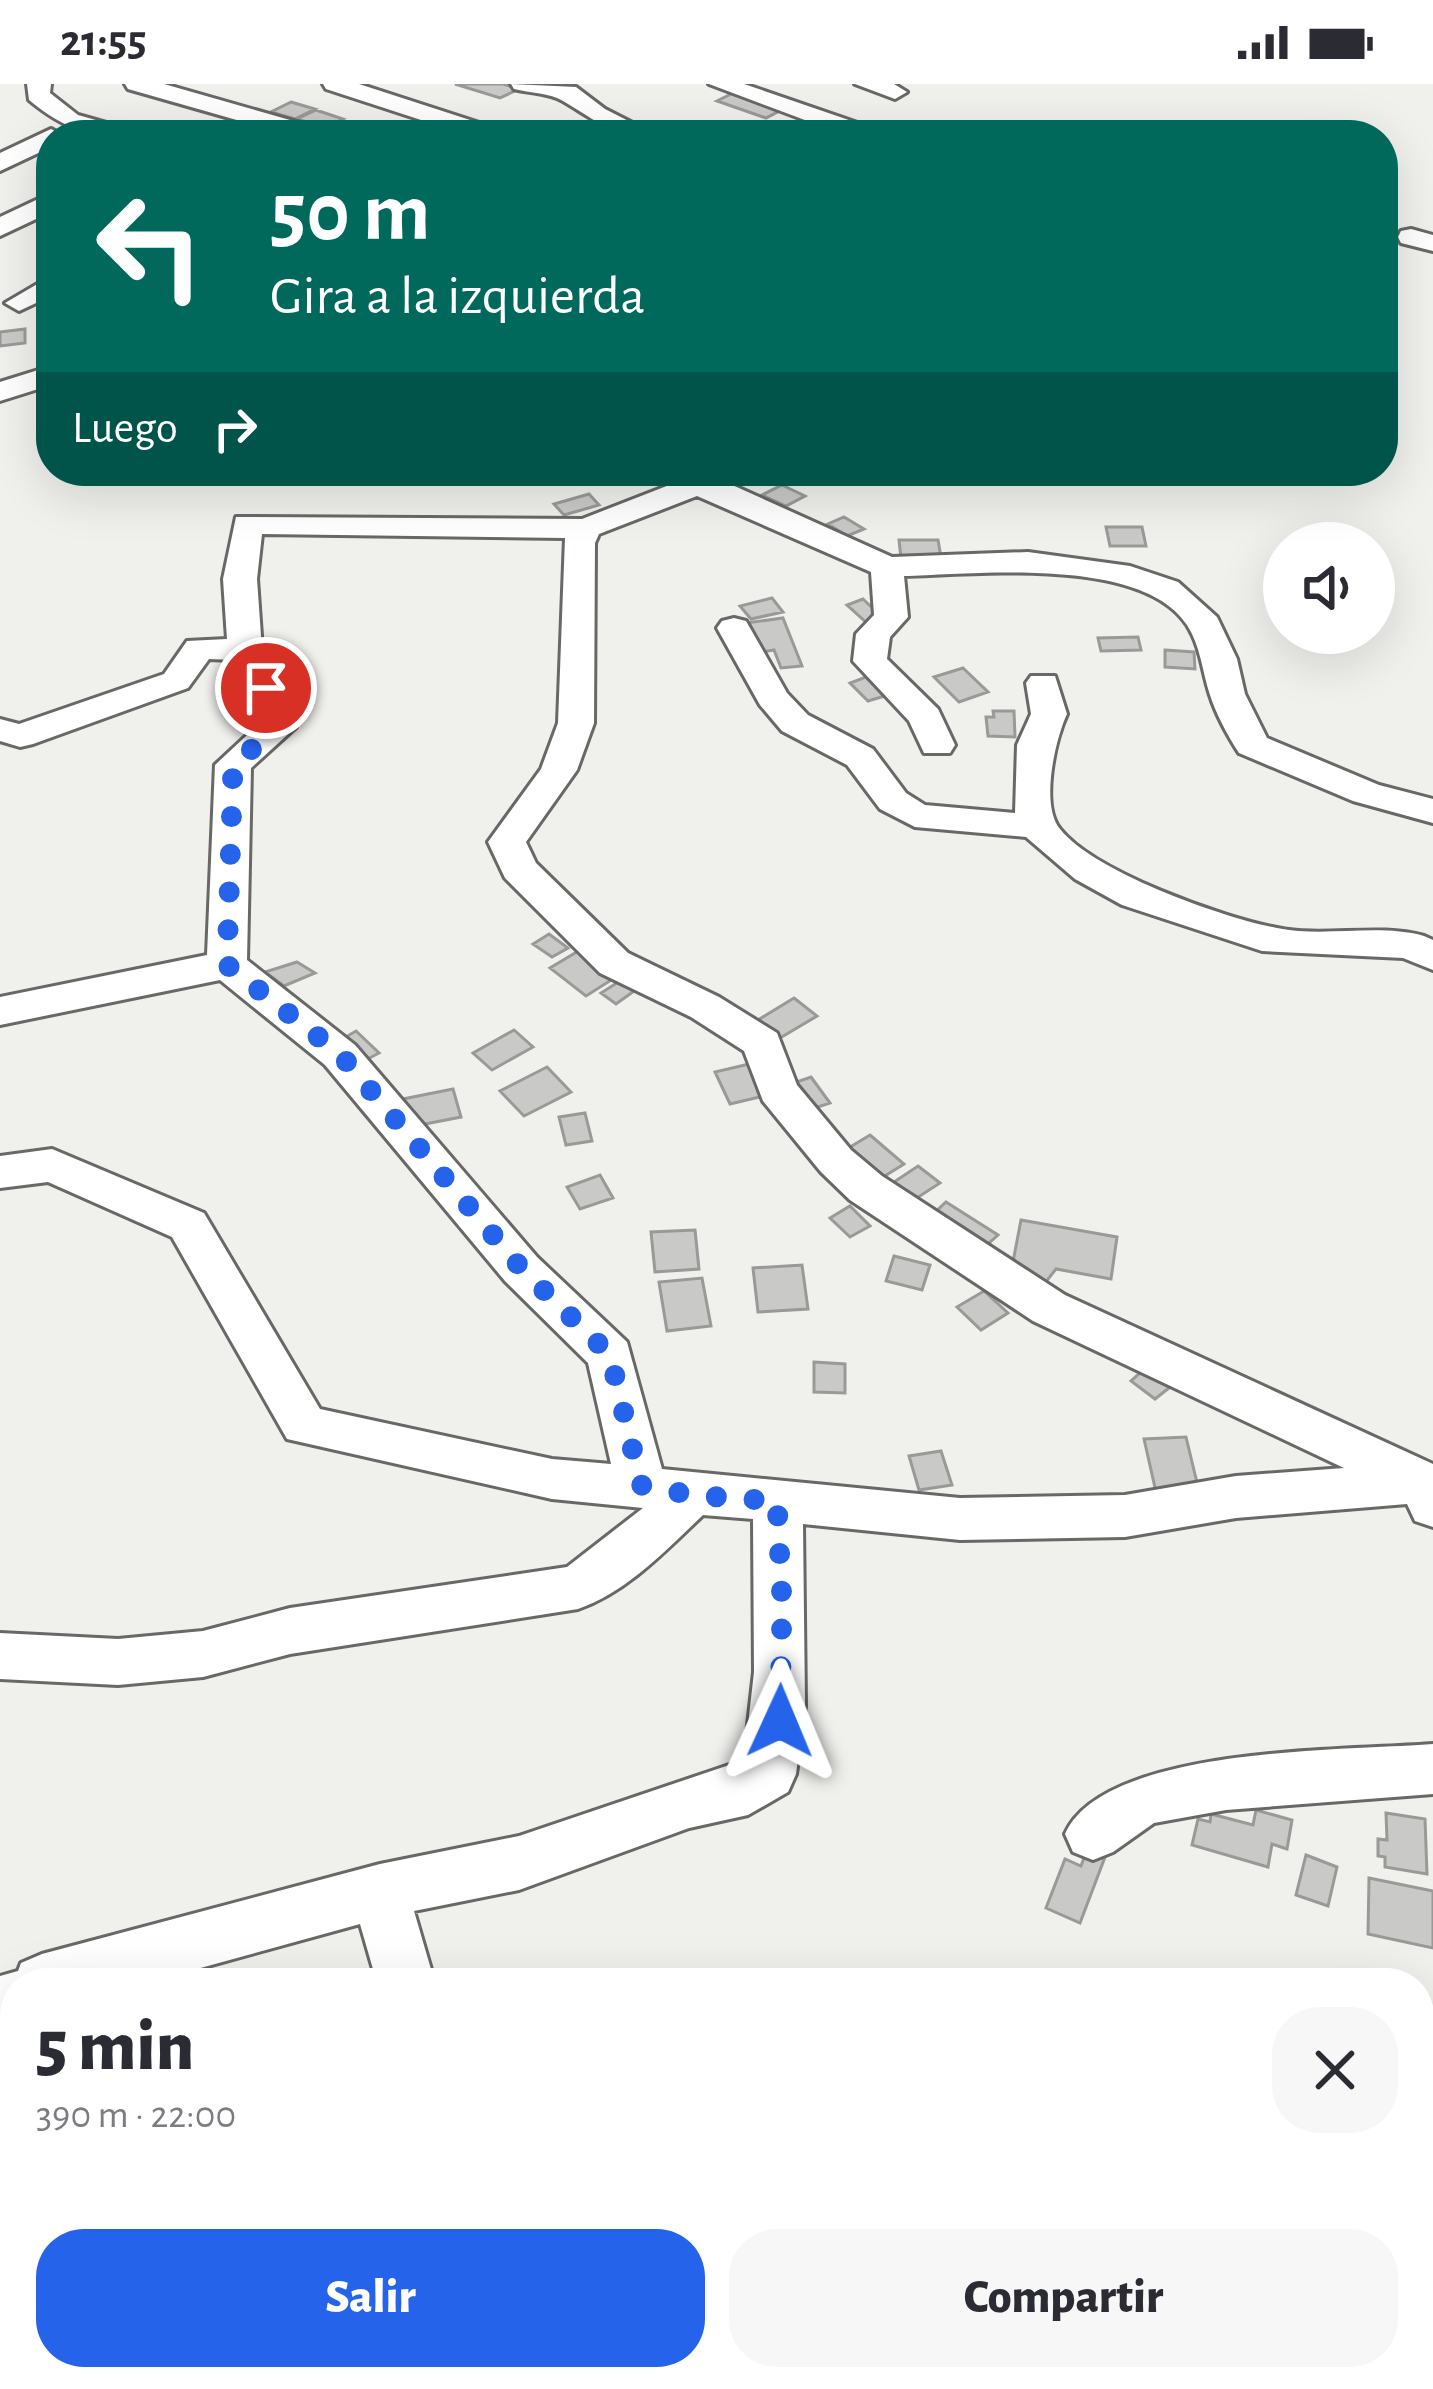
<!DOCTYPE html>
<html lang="es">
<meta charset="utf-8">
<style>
:root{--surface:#fff;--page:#f7f7f7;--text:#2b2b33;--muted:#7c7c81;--accent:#2563eb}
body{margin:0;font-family:"Alegreya Sans",sans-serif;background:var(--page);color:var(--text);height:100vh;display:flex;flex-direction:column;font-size:45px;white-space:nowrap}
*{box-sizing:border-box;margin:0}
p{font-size:39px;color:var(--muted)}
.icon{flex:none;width:66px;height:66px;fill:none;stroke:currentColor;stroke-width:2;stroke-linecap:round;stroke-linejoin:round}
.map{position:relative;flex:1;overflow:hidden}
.drawer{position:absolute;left:0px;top:1884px;width:1434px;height:423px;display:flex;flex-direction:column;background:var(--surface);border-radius:48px 48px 0 0;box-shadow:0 12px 48px #0002}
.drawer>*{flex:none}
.banner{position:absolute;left:36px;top:36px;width:1362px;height:366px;border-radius:48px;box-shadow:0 12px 48px #0002;background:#00695c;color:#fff;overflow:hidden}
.tools{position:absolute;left:1263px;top:438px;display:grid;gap:24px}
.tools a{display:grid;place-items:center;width:132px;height:132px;border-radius:50%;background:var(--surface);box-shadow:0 12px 48px #0002;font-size:60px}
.pin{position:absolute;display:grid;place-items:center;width:102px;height:102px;color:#fff;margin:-51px;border:6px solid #fff;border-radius:50%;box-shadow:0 3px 12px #0007}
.me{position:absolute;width:132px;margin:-66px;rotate:1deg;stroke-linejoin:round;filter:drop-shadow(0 0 9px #0008)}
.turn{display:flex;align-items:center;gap:42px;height:252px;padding:0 36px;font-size:54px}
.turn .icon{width:156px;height:156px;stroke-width:2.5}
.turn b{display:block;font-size:84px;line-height:102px}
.then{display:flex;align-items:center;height:114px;padding:0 36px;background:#0003;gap:24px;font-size:45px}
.round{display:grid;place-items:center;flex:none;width:126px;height:126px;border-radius:48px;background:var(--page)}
.overview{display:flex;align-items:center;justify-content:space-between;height:204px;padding:0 36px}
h1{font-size:72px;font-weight:800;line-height:90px}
.primary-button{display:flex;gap:24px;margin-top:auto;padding:24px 36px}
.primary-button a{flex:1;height:138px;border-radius:48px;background:var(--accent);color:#fff;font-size:48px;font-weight:800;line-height:138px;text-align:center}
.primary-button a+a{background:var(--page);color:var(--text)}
.status{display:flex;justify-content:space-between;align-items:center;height:84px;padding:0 60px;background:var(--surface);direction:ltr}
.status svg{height:33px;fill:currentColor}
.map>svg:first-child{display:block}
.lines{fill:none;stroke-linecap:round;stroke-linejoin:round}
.stream{stroke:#8fa857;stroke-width:12}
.building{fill:#c9cac7;stroke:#999a97;stroke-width:3}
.minor-casing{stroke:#686966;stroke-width:6}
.minor{fill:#fff;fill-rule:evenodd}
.route{stroke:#2563eb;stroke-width:21;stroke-dasharray:0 37.8}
</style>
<div class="status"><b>21:55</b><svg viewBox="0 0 49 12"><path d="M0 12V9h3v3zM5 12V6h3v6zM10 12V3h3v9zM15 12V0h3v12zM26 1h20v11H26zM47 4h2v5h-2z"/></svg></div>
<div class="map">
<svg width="1433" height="2305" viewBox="0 0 1433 2305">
<rect width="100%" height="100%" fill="#f0f1ed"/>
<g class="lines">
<path class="stream" d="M1419,1946L1433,1954
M1366,2305L1367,2292"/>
</g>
<path class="building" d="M455,0H503L519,5L500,14Z
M737,7L787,23L766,34L717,17Z
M291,18L315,25L295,35L271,28Z
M316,26L343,35L325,44L297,35Z
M25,245V259L0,262V248Z
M782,401L805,412L786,422L762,411Z
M589,410L599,421L564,431L554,420Z
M844,433L864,445L847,452L828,440Z
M1106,443H1142L1146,462H1110Z
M899,456H938L941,473L901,474Z
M772,514L783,528L751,535L740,522Z
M863,515L883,534L867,539L847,521Z
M783,534L802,582L781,584L774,566L750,570L739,540Z
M1138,553L1141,566L1101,567L1098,554Z
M1165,566L1194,568L1195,585L1165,583Z
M963,584L988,608L959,618L934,593Z
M866,593L877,604L888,611L868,617L850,599Z
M993,627H1014L1015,653L988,652L986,633H994Z
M549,850L568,864L552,873L533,860Z
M580,866L616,893L586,912L550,884Z
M297,878L315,889L284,902L265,888Z
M623,895L637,905L616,920L601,909Z
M794,914L817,932L775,957L753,939Z
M514,946L533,963L492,986L473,969Z
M356,947L379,969L362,978L339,957Z
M749,980L764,1012L730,1020L715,988Z
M547,983L571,1008L524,1032L500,1007Z
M811,993L830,1019L800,1029L782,1003Z
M453,1005L461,1033L410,1043L403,1015Z
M585,1029L592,1057L566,1061L559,1033Z
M870,1051L904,1080L872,1100L837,1071Z
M918,1082L940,1099L903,1123L882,1106Z
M600,1091L613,1114L580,1125L567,1103Z
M946,1118L998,1151L980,1167L929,1134Z
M850,1122L870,1142L850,1153L830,1134Z
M1021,1136L1117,1153L1111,1195L1056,1185L1041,1204L1011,1188Z
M695,1146L699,1185L655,1188L651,1148Z
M894,1172L930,1181L922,1206L886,1197Z
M802,1181L808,1225L758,1228L753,1184Z
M702,1194L711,1242L667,1247L659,1198Z
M984,1207L1008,1229L981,1246L957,1223Z
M814,1278L845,1280V1309L814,1308Z
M1149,1281L1174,1300L1155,1315L1131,1297Z
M1186,1353L1199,1407L1156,1408L1144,1355Z
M941,1367L952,1401L919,1406L909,1372Z
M1256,1726L1292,1736L1287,1765L1272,1760L1268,1783L1192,1761L1198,1735L1210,1738L1211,1730L1253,1741Z
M1386,1729L1425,1735L1427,1790L1385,1783V1773L1378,1772V1755L1387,1756Z
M1087,1766L1105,1773L1080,1839L1046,1824L1065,1775L1081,1782Z
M1306,1771L1337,1783L1328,1822L1296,1811Z
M1369,1794L1433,1807V1864L1368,1850Z
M658,2292H669L673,2305H629L628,2301Z"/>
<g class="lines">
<defs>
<path id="minor" d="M27,0H51L50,9L78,31L131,46L135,51C86,51 67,47 29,16Z
M125,0H164L325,46L329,51H289L128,5Z
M323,0H359L501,46L505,51H467L326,5Z
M511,0L576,3L605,25L656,51C610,51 600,39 563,17C550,9 530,9 514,5Z
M709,0H744L878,46L882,51H845Z
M855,0H894L907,8L895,15Z
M51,45L62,51H51V63L0,87V69Z
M51,109V128L0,152V133Z
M1411,145L1433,151V167L1401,159L1398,153L1401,147Z
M51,192V212L19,227L5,219Z
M51,282V301L0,317V298Z
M667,387H701L892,473L1028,468L1130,482L1178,498L1217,533L1237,575L1245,610L1267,654L1379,701L1433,715V739L1353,717L1239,669C1228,652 1216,630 1210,611C1202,587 1201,563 1187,541C1142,472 976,490 904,492L908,533L890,553L887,575L938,625L955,661L950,669H924L909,637L853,577L856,550L874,531L871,488L697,412L599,450L595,459L594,639L577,686L526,758L536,779L628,869L719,913L777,949L797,1001L851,1066L882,1092L1065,1211L1433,1380V1443L1415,1437L1407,1420L1236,1434L1125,1453L960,1456L803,1440L805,1622L796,1690L788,1708L748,1731L689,1744L519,1806L414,1827L435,1899H377L360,1840L146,1899H15V1947L0,1953V1892L18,1887L21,1879L42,1870L380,1780L519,1752L744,1676L754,1588L753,1435L703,1431C666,1466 627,1508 578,1525L290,1570L203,1593L118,1601L0,1595V1549L118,1555L203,1547L290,1524L567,1483L643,1424L552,1415L287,1355L172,1153L48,1098L0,1104V1072L52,1065L204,1129L320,1325L552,1375L611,1380L588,1279L505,1197L325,981L220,896L0,941V913L207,871L215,681L259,640L248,603L233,576L209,575L188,604L33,660L20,663L0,657V635L19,640L164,590L187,557L227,555L223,495L236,433L582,435L677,398ZM262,450L565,454L558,639L541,685L488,758L505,794L600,889L691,933L744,967L763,1017L821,1088L850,1116L1033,1237L1344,1384L1236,1392L1125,1411L960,1414L662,1385L627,1258L537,1173L355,961L247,876L251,684L296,643L284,603L262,566L257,495Z
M734,534L746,537L787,609L808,631L873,665L906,709L925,721L1015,729L1017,661L1031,630L1026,599L1031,592H1055L1067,630C1055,656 1040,721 1060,745C1094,788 1223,834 1277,844C1325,854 1377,839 1424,852L1433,856V886L1403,874L1262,867L1122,821L1075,795L1026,753L915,743L880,725L847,681L782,647L760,621L717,544L722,537Z
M1433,1660V1710L1226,1726L1154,1739L1113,1768L1093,1776L1073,1768L1065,1750C1104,1662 1346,1667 1433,1660Z
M471,2292H537L541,2305H475Z"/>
</defs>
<use href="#minor" class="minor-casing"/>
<use href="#minor" class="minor"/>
</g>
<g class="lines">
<path class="route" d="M266,604L278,643L233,681L227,881L340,970L521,1184L610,1271L641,1401L691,1411L777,1417L782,1517L780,1637"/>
</g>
</svg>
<div class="tools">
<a><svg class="icon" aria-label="sound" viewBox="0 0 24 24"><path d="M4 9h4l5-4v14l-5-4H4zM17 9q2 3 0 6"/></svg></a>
</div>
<div class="pin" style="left:266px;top:604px;background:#d93025"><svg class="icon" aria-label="arrive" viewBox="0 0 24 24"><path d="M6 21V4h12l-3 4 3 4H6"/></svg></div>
<svg class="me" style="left:780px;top:1637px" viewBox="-20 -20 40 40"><path d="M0-17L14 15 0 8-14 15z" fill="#2563eb" stroke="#fff" stroke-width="4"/></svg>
<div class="banner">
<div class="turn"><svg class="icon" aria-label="left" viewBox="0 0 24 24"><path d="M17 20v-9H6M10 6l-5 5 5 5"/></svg><div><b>50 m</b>Gira a la izquierda</div></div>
<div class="then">Luego<svg class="icon" aria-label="right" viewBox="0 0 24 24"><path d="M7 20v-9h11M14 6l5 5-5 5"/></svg></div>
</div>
<section class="drawer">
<div class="overview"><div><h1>5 min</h1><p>390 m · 22:00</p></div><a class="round"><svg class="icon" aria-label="close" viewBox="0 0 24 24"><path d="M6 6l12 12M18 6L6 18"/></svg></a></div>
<div class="primary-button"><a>Salir</a><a>Compartir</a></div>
</section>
</div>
